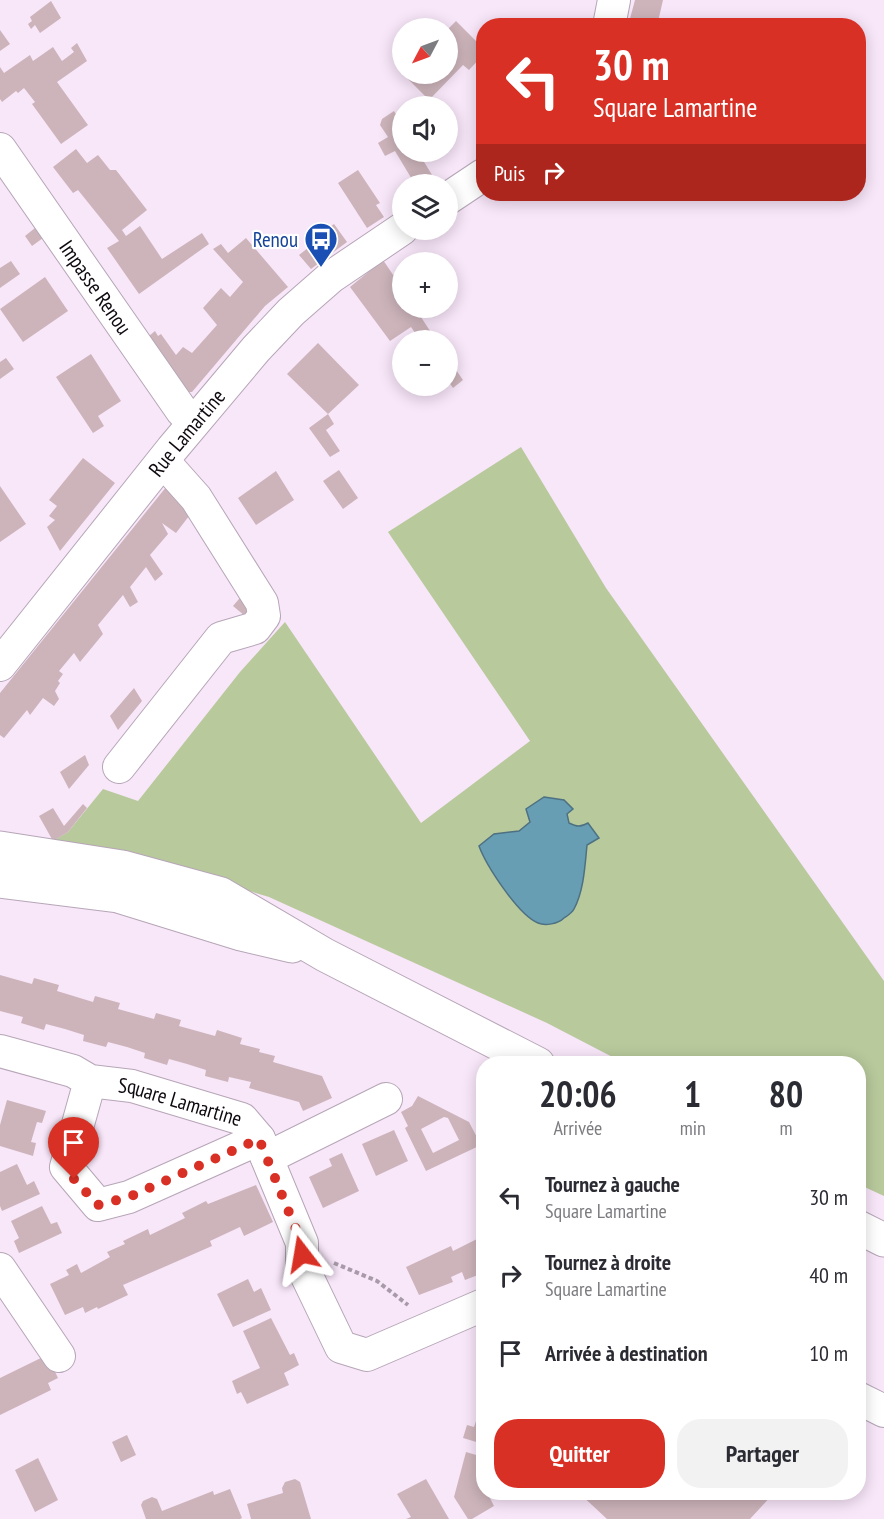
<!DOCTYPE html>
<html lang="fr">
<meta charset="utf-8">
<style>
:root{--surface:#fff;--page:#f2f2f3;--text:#2b2b33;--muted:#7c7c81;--accent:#d93025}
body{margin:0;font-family:"PT Sans Narrow",sans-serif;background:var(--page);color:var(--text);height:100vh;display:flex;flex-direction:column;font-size:22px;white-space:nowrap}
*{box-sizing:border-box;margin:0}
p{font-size:20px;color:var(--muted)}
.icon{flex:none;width:33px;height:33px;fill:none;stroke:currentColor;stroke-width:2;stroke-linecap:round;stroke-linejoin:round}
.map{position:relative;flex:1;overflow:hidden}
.panel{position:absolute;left:476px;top:1056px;width:390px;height:444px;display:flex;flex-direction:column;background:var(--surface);border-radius:24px;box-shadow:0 3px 15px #0003}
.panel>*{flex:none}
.top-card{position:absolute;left:476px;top:18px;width:390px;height:183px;border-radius:24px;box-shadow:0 3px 15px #0003;background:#d93025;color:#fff;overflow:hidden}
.needle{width:39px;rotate:229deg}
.tools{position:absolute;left:392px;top:18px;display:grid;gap:12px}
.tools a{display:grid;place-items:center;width:66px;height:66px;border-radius:50%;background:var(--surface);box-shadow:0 3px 15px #0003;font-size:30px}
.pin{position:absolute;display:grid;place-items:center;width:51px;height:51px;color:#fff;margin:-62px -26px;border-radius:50% 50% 50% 0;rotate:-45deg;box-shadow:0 0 6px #0007}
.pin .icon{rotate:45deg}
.me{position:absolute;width:66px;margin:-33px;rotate:346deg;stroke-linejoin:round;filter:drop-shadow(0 0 4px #0008)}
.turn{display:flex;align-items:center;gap:21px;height:126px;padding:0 18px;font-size:27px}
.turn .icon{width:78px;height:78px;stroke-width:2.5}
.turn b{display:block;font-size:42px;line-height:51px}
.then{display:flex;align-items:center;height:57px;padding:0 18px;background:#0003;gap:12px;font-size:22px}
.eta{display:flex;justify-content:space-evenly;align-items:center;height:102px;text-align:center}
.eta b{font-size:36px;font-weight:700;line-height:42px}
.cta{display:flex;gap:12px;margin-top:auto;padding:12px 18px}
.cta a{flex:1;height:69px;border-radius:24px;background:var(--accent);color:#fff;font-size:24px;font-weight:700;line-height:69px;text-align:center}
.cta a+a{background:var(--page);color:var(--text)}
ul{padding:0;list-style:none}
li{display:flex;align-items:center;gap:18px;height:78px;padding:0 18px}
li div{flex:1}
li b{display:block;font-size:22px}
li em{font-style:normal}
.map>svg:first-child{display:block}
.green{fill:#b8c99c}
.water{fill:#689eb4;stroke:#4d7182;stroke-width:1.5}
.building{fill:#cdb4bb;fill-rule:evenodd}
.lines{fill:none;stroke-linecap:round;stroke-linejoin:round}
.minor-casing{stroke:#b6a6b7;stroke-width:34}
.major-casing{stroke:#b6a6b7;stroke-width:35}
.path{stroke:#a89aa9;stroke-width:4;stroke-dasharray:4.5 3;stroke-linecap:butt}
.minor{stroke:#fff;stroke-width:32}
.major{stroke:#fff;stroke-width:33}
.route{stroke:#d93025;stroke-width:10;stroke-dasharray:0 18}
.labels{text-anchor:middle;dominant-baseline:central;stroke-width:4.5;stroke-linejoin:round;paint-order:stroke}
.transit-label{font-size:21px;fill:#164399;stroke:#fff;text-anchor:end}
.street-label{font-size:21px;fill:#0f090f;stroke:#fff}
</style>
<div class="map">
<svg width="884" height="1519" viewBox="0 0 884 1519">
<rect width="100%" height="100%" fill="#f8e6f9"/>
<path class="green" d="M521,447L606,588L884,981V1196L858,1184V1064L624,1063L547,1023L269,897L129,855L49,843L68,832L103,789L138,801L240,672L285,622L421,823L530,741L388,532Z"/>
<path class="water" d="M544,797L564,800L573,809L567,814L569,823C577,827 581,827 588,823L599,838L587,845C585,865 584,890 574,909C572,913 567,916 564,918C558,924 545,926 538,923C518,915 486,865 479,846L494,834L519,831L530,822L526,809Z"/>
<path class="building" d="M635,0H663L657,26H628Z
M51,1L61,18L40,33L35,25L31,29L28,24L32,21L30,17Z
M456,21L483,48V55L469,70L463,65L429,100L403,74H447V30Z
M0,30L10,44L0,51Z
M77,43L87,61L57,82L88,125L61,144L32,104L35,102L24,88L18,93L16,91L2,102L0,99V67L4,73L30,55L33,61L53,47L62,61L74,52L71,48Z
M394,111L402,125V152H418L437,183L435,184H408L413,181L395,151L385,156L378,143L388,137L380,125L382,119Z
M76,149L87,163L98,155L110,170H116L147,210L122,230L126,236L140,226L162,259L202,233L209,244L139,294L107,248L119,241L78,190L73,193L53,167Z
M358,170L380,203L376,205L384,217L367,228L338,183Z
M334,224L347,242L311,269L299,255L313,244L311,240Z
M35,228L43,238L32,246L25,236Z
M246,238L288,287L265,306L192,392H188L149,336L155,331L158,336L161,334L176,355L183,347L192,353L217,325L203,308L221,288L230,297L243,282L213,249L221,244L228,253Z
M383,260L402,288V308H415L436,340H420L411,327L390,341L350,287Z
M11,261L20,274L0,288V268Z
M45,277L68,311L23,342L0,309Z
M318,343L359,385L328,414L287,374Z
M91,354L121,401L98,416L104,426L93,433L56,377Z
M447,357L463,380L453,388L447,379Z
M6,358L14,369L0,379V362Z
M328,414L334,424L326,430L340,451L330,457L309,428Z
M83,458L115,483L60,551L47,527L55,520L49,516L57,506L49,500Z
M339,470L358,498L343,509L323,481Z
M276,471L294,500L256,525L238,498Z
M171,481L189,516L176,533L162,523L168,534L150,555L163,574L155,581L146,567L130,587L138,602L130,607L123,595L98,625L103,634L80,662L74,653L59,671L63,674L58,681L60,683L55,691L59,699L54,706L43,698L30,715L27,710L4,738L0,735V693Z
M0,486L26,524L0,542Z
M244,593L256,603L245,616L233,606Z
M134,688L142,701L118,730L110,716Z
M85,755L89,765L69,789L60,772Z
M83,804L87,808L68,832L53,841L39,816L53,808L64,826Z
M0,975L32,984L34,978L59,985L57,991L93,1002L95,996L120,1003L118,1009L154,1019L156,1013L181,1020L179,1026L215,1036L217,1030L242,1038L240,1044L260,1049L259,1052L275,1056L273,1062L322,1076L332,1098L303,1111L299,1102L249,1088L251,1082L229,1077L228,1082L205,1076L206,1070L187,1064L169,1059L167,1065L144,1058L145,1053L127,1047L108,1042L106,1047L83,1041L84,1035L65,1029L46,1024L44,1030L21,1023L23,1017L0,1011Z
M418,1096L469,1122L481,1145L426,1171L405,1128L408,1126L401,1112L412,1106ZM444,1117L448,1118L459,1140L433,1153L421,1129Z
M7,1100L46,1111L42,1123L37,1122L31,1142L36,1143L33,1156L0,1146V1125Z
M394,1130L408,1161L376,1176L362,1144Z
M342,1153L359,1191L323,1208L309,1177L332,1166L329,1159Z
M17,1164L27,1185L34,1181L40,1194L2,1211L0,1206V1172Z
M256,1185L273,1222L244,1236L240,1227L210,1241L212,1246L123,1285L128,1295L98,1309L97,1307L85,1313L83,1307L65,1315L50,1284L69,1275L66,1270L77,1264L81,1273L110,1257L107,1252L125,1244L123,1241L148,1229L150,1235L185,1218L182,1213L206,1201L208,1204Z
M42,1206L51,1224L57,1222L62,1233L19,1253L14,1241L19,1238L11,1221Z
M483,1236V1273L465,1280L462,1272L451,1277L453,1282L419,1295L406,1267L451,1246L453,1251Z
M248,1279L254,1292L261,1288L271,1310L233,1327L217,1294Z
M271,1318L290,1355L294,1353L299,1365L284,1373L289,1385L247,1404L241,1392L237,1394L232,1381L260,1368L243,1331Z
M47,1355L58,1378L48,1383L51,1390L0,1415V1378Z
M483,1400V1444L463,1438L467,1425L474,1427Z
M127,1435L136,1455L121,1462L112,1442Z
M466,1452L483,1457V1492H487L494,1506L472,1519H468L454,1497Z
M38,1458L58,1500L35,1512L15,1470Z
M295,1479L300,1482L311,1519H251L247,1504L283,1493L282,1488L285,1482Z
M426,1479L449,1519H406L411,1517L397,1494Z
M230,1489L242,1518L240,1519H146L141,1505L143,1501L152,1497L157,1499L162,1511L213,1491L214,1495Z
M578,1492H769L772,1495L750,1519H607Z"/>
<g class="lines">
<defs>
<g id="minor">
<path d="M609,26L614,0"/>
<path id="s1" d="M0,149L182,411L193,423"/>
<path d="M447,199L483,175"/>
<path id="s2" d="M0,665L172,449L256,349L291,312L331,277L402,229"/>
<path d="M119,767L221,638L255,628L264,616L262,603L196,498L163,461"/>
<path id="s3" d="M0,1051L73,1071L90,1081L132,1086L242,1119L259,1139L129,1197L98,1205L66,1167L90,1081"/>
<path d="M259,1139L302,1243V1266L341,1347L367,1355L483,1305"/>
<path d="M267,1158L386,1099"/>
<path d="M0,1269L59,1356"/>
<path d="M858,1398L884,1411"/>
</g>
<path id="major" d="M0,848L122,867L221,894L325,955L538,1064
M0,881L118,896L241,934L292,946
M858,1227L884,1240"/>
</defs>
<use href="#minor" class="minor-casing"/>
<use href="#major" class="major-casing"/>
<path class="path" d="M334,1263L377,1281L408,1305"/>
<use href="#minor" class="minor"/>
<use href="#major" class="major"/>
</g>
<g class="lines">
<path class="route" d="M74,1179L98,1205L129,1197L259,1139L302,1244V1254"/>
</g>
<defs>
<symbol id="bus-pin" viewBox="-11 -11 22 30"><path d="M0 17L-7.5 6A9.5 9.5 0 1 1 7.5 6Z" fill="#1a4fb4" stroke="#fff"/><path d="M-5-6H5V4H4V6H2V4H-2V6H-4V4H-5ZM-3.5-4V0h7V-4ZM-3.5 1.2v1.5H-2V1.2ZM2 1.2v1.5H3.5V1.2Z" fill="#fff"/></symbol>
</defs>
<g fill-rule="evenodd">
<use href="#bus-pin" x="302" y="220" width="38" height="52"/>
</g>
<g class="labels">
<g class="transit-label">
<text x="298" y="239">Renou</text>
</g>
<g class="street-label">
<text stroke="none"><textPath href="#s1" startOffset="168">Impasse Renou</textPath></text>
<text stroke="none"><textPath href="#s2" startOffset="298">Rue Lamartine</textPath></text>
<text stroke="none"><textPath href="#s3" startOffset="188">Square Lamartine</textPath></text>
</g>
</g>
</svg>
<div class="tools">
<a><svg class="needle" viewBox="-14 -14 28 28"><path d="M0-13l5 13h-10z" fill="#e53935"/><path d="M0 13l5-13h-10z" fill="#7c7c81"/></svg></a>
<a><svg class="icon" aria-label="sound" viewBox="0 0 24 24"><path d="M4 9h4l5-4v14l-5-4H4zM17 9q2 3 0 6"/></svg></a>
<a><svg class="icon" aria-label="layers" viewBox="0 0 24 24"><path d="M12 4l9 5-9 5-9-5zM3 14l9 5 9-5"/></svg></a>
<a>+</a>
<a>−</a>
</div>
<div class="pin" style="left:74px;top:1179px;background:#d93025"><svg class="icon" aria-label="arrive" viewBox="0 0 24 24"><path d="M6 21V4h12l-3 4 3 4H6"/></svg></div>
<svg class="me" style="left:302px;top:1254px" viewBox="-20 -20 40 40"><path d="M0-17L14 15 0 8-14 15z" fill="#d93025" stroke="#fff" stroke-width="4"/></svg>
<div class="top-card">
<div class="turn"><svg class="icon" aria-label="left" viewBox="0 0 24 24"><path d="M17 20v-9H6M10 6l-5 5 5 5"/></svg><div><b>30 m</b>Square Lamartine</div></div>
<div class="then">Puis<svg class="icon" aria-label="right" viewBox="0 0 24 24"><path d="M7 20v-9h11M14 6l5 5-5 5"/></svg></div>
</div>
<section class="panel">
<div class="eta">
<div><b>20:06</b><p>Arrivée</p></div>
<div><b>1</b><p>min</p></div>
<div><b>80</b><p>m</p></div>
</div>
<ul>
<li><svg class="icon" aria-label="left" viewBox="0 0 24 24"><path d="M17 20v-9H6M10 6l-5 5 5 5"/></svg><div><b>Tournez à gauche</b><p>Square Lamartine</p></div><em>30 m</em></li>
<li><svg class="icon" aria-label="right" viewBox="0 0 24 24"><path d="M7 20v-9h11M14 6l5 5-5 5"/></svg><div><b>Tournez à droite</b><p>Square Lamartine</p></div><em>40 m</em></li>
<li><svg class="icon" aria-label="arrive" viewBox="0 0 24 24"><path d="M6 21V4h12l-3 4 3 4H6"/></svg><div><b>Arrivée à destination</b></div><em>10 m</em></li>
</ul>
<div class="cta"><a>Quitter</a><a>Partager</a></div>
</section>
</div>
